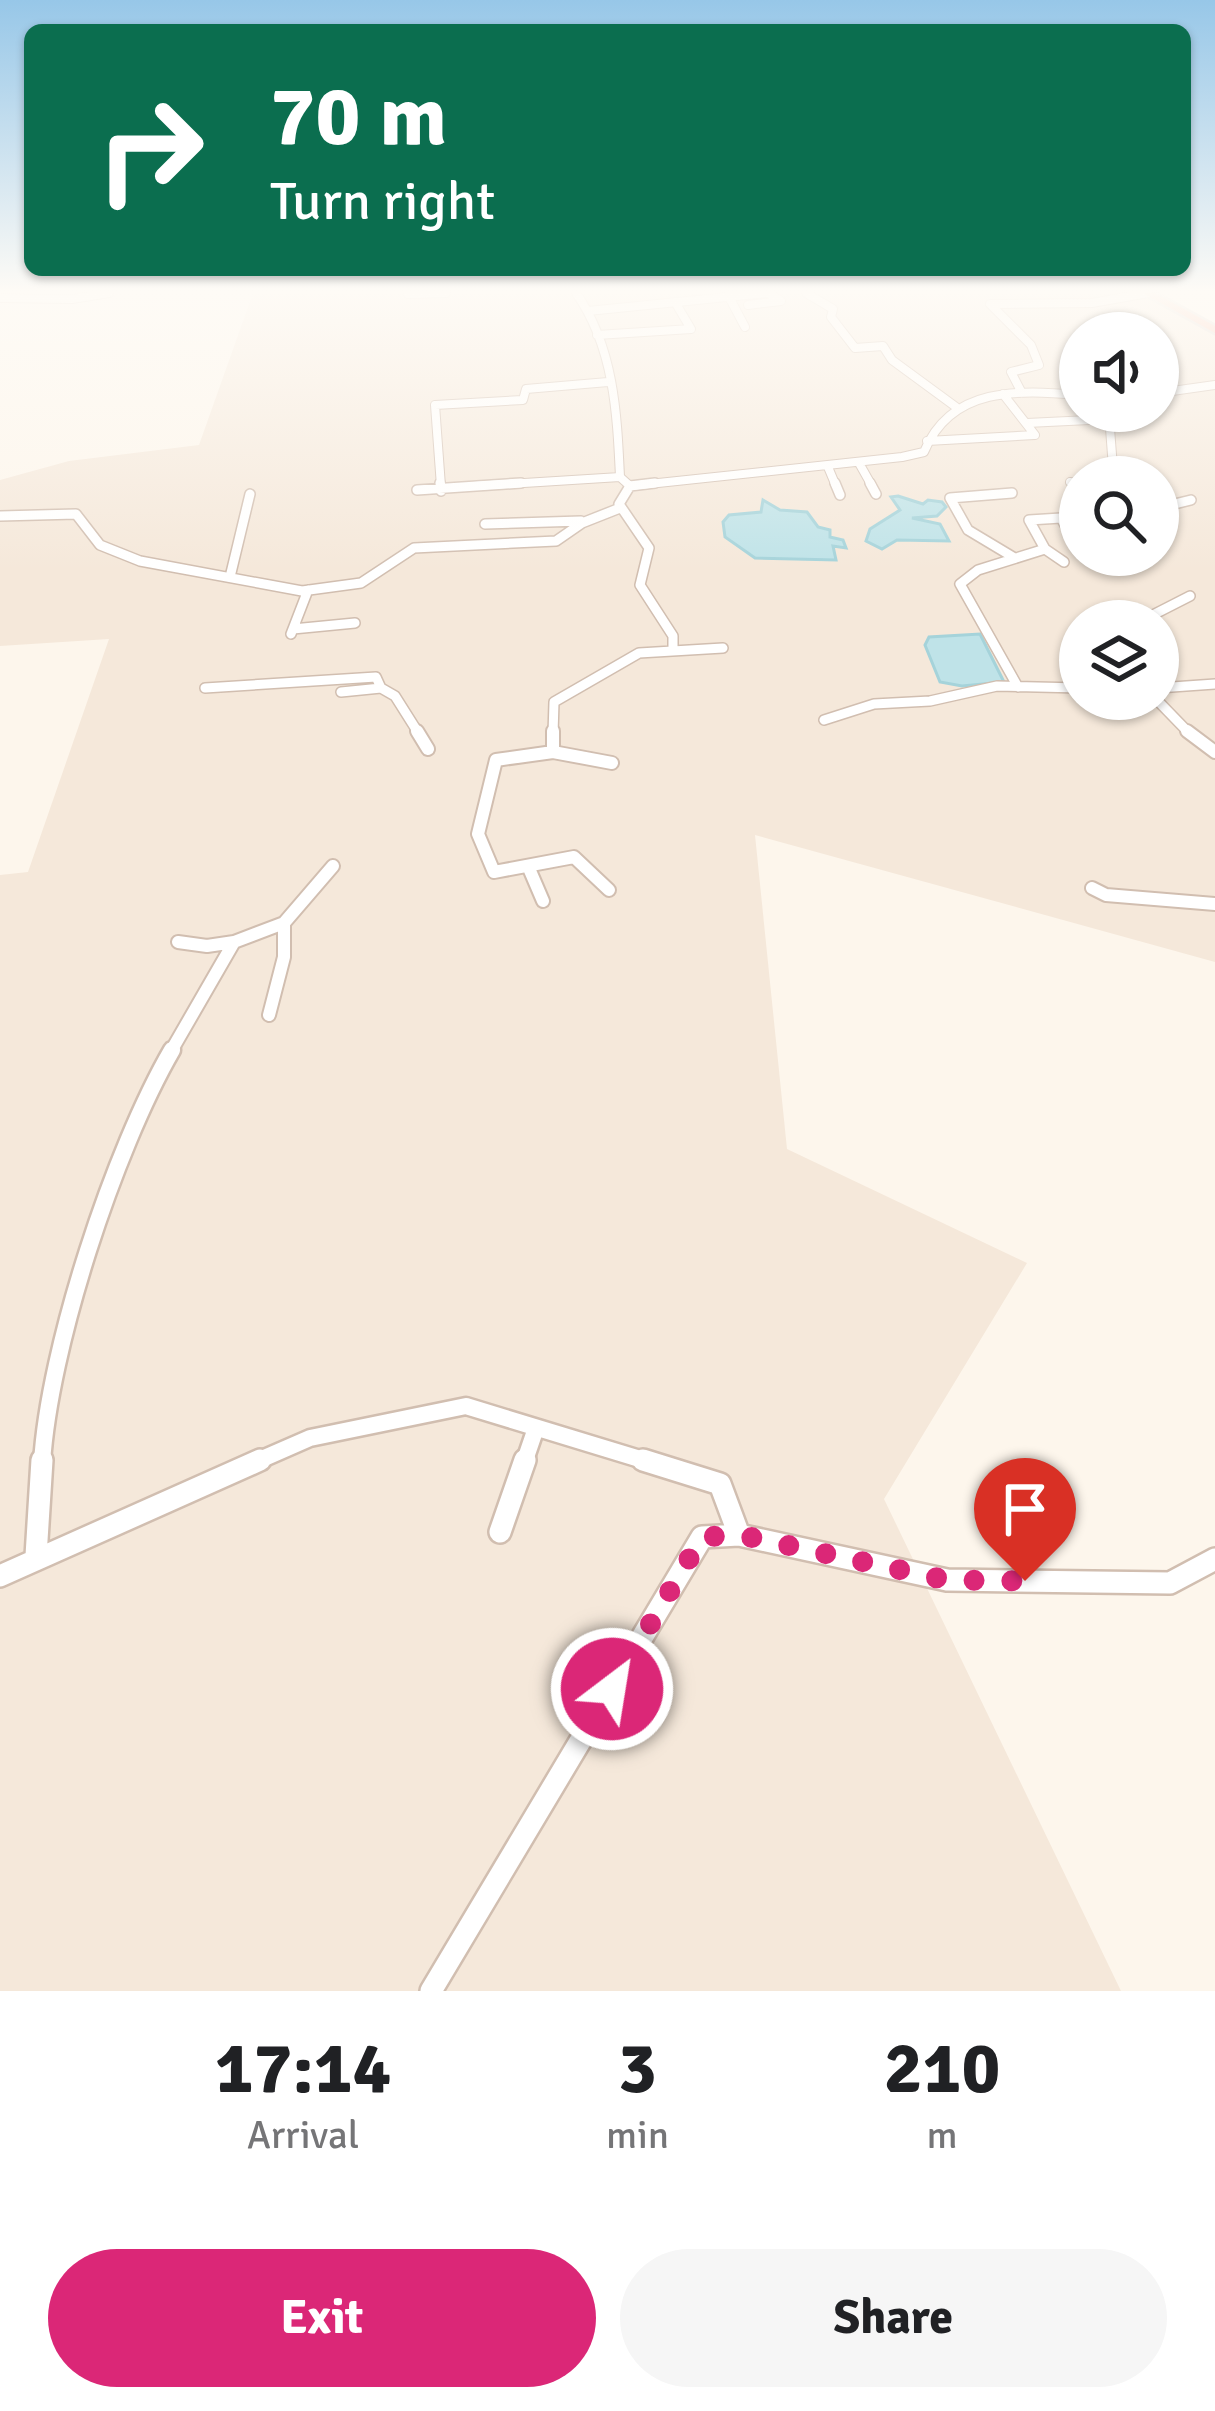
<!DOCTYPE html>
<style>
:root{--surface:#fff;--page:#f6f6f6;--text:#202124;--muted:#757577;--accent:#db2777}
body{margin:0;font-family:Signika,sans-serif;background:var(--page);color:var(--text);height:100vh;display:flex;flex-direction:column;font-size:45px;white-space:nowrap}
*{box-sizing:border-box;margin:0}
p{font-size:39px;color:var(--muted)}
.icon{flex:none;width:66px;height:66px;fill:none;stroke:currentColor;stroke-width:2;stroke-linecap:round;stroke-linejoin:round}
.map{position:relative;height:1991px;overflow:hidden}
.details{display:flex;flex-direction:column;background:var(--surface);flex:1}
.details>*{flex:none}
.guide{position:absolute;left:24px;top:24px;width:1167px;height:252px;border-radius:18px;box-shadow:0 3px 9px #0004;background:#0b6e4f;color:#fff;overflow:hidden}
.controls{position:absolute;left:1059px;top:312px;display:grid;gap:24px}
.controls a{display:grid;place-items:center;width:120px;height:120px;border-radius:50%;background:var(--surface);box-shadow:0 3px 9px #0004;font-size:60px}
.pin{position:absolute;display:grid;place-items:center;width:102px;height:102px;color:#fff;margin:-123px -51px;border-radius:50% 50% 50% 0;rotate:-45deg;box-shadow:0 0 12px #0007}
.pin .icon{rotate:45deg}
.me{position:absolute;width:132px;margin:-66px;rotate:31deg;stroke-linejoin:round;filter:drop-shadow(0 0 9px #0008)}
.turn{display:flex;align-items:center;gap:42px;height:252px;padding:0 48px;font-size:54px}
.turn .icon{width:156px;height:156px;stroke-width:2.5}
.turn b{display:block;font-size:84px;line-height:102px}
.eta{display:flex;justify-content:space-evenly;align-items:center;height:204px;text-align:center}
.eta b{font-size:72px;font-weight:700;line-height:84px}
.primary-button{display:flex;gap:24px;margin-top:auto;padding:24px 48px}
.primary-button a{flex:1;height:138px;border-radius:72px;background:var(--accent);color:#fff;font-size:48px;font-weight:700;line-height:138px;text-align:center}
.primary-button a+a{background:var(--page);color:var(--text)}
.map>svg:first-child{display:block}
.residential{fill:#f5e8da;fill-rule:evenodd}
.water{fill:#bfe3e8;stroke:#a5d3da;stroke-width:3}
.lines{fill:none;stroke-linecap:round;stroke-linejoin:round}
.minor-far4-casing{stroke:#d1beb0;stroke-width:10}
.minor-far3-casing{stroke:#d1beb0;stroke-width:12}
.minor-far2-casing{stroke:#d1beb0;stroke-width:16}
.minor-far1-casing{stroke:#d1beb0;stroke-width:21}
.minor-casing{stroke:#d1beb0;stroke-width:26}
.highway-casing{stroke:#dad1cd;stroke-width:5}
.minor-far4{stroke:#fff;stroke-width:8}
.minor-far3{stroke:#fff;stroke-width:9}
.minor-far2{stroke:#fff;stroke-width:12}
.minor-far1{stroke:#fff;stroke-width:16}
.minor{stroke:#fff;stroke-width:21}
.highway{fill:#f7b7a3;fill-rule:evenodd}
.route{stroke:#db2777;stroke-width:21;stroke-dasharray:0 37.8}
</style>
<div class="map">
<svg width="1215" height="1991" viewBox="0 0 1215 1991">
<rect width="100%" height="100%" fill="#fdf6ec"/>
<path class="residential" d="M253,293H1145L1215,329V962L755,835L787,1149L1027,1263L884,1499L1121,1991H0V875L28,872L109,639L0,646V480L69,461L199,445ZM1080,333H1158V411H1080ZM1080,477H1158V555H1080ZM1080,621H1158V699H1080Z"/>
<path class="water" d="M898,496L923,504L928,500L942,502L946,507L937,516L912,518L940,524L949,541L897,540L882,549L866,541L870,529L900,510L891,497Z
M763,500L780,510L807,512L818,527L830,530V537L843,540L846,548L833,546L836,560L755,558L725,537L723,522L729,515L761,512Z
M980,634L1004,682L962,686L940,682L925,645L929,637Z"/>
<g class="lines">
<defs>
<path id="minor-far4" d="M576,293C614,347 617,413 620,477L630,486
M806,293L833,309L831,317L855,348L883,346L892,360L956,407
M408,294L446,293
M728,295L745,327
M0,298L72,299L109,293
M748,305L781,301L768,293
M588,311L766,293
M597,335L691,329L675,302
M1022,393L1011,372L1039,365L1031,345L990,304L1092,303L1148,293
M1158,393L1215,385
M1027,423L1110,419
M927,441L1035,435L1003,394
M859,463L872,486
M828,467L836,486
M1106,477L1113,468L1109,415
M1070,482L1080,483
M441,486L435,405L523,400L526,389L608,382
M474,486L620,477
M630,486L902,457L924,452C951,386 1018,390 1080,395"/>
<path id="minor-far3" d="M440,483L441,491
M655,483L630,486L619,504L649,548L640,585L673,636V648
M835,483L840,495
M870,483L876,494
M417,490L521,483
M1012,493L950,498L968,530L1013,557
M1158,508L1191,500
M0,516L76,514L100,545L140,561L302,591L361,583L414,548L556,541L582,523L620,508
M485,524L581,521
M1045,549L1029,520L1061,518L1080,551
M230,577L250,494
M1141,621L1190,596
M293,629L355,623
M291,634L308,590
M1018,687L960,584L978,570L1045,549L1064,562
M205,688L376,677L381,688L341,692
M381,688L395,696L419,734
M1158,688L1215,684
M1156,699L1190,734
M824,720L874,704L930,701L997,686L1080,688
M553,734L554,702L639,653L723,648"/>
<path id="minor-far2" d="M417,731L428,749
M553,731V752L612,763
M1187,731L1215,752
M553,752L496,760L478,834L494,872L574,857L609,890
M528,866L543,901
M1092,888L1106,895L1215,904
M178,942L207,946L234,942
M269,1015L284,957V923
M170,1053L234,942L284,923L333,866"/>
<path id="minor-far1" d="M42,1463C49,1348 114,1150 172,1050
M253,1463L310,1438L466,1406L653,1463
M524,1463L536,1428"/>
<path id="minor" d="M500,1532L525,1460
M739,1535L947,1580L1170,1583L1215,1559
M36,1556L42,1460
M0,1576L260,1460
M431,1991L702,1537L739,1535L720,1484L643,1460"/>
<path id="highway" d="M1143,293H1155L1215,326V333Z"/>
</defs>
<use href="#minor-far4" class="minor-far4-casing"/>
<use href="#minor-far3" class="minor-far3-casing"/>
<use href="#minor-far2" class="minor-far2-casing"/>
<use href="#minor-far1" class="minor-far1-casing"/>
<use href="#minor" class="minor-casing"/>
<use href="#highway" class="highway-casing"/>
<use href="#minor-far4" class="minor-far4"/>
<use href="#minor-far3" class="minor-far3"/>
<use href="#minor-far2" class="minor-far2"/>
<use href="#minor-far1" class="minor-far1"/>
<use href="#minor" class="minor"/>
<use href="#highway" class="highway"/>
</g>
<linearGradient id="sky" x2="0" y2="1"><stop stop-color="#97c7e8"/><stop offset="0.51" stop-color="#fefbf6"/><stop offset="1" stop-color="#fefbf6" stop-opacity="0"/></linearGradient>
<rect width="1215" height="571" fill="url(#sky)"/>
<g class="lines">
<path class="route" d="M612,1689L702,1537L740,1535L947,1580L1025,1581"/>
</g>
</svg>
<div class="controls">
<a><svg class="icon" aria-label="sound" viewBox="0 0 24 24"><path d="M4 9h4l5-4v14l-5-4H4zM17 9q2 3 0 6"/></svg></a>
<a><svg class="icon" aria-label="search" viewBox="0 0 24 24"><circle cx="10" cy="10" r="6"/><path d="M15 15l6 6"/></svg></a>
<a><svg class="icon" aria-label="layers" viewBox="0 0 24 24"><path d="M12 4l9 5-9 5-9-5zM3 14l9 5 9-5"/></svg></a>
</div>
<div class="pin" style="left:1025px;top:1581px;background:#d93025"><svg class="icon" aria-label="arrive" viewBox="0 0 24 24"><path d="M6 21V4h12l-3 4 3 4H6"/></svg></div>
<svg class="me" style="left:612px;top:1689px" viewBox="-20 -20 40 40"><circle r="17" fill="#db2777" stroke="#fff" stroke-width="3"/><path d="M0-11L8 9 0 5-8 9z" fill="#fff"/></svg>
<div class="guide">
<div class="turn"><svg class="icon" aria-label="right" viewBox="0 0 24 24"><path d="M7 20v-9h11M14 6l5 5-5 5"/></svg><div><b>70 m</b>Turn right</div></div>
</div>
</div>
<section class="details">
<div class="eta">
<div><b>17:14</b><p>Arrival</p></div>
<div><b>3</b><p>min</p></div>
<div><b>210</b><p>m</p></div>
</div>
<div class="primary-button"><a>Exit</a><a>Share</a></div>
</section>
